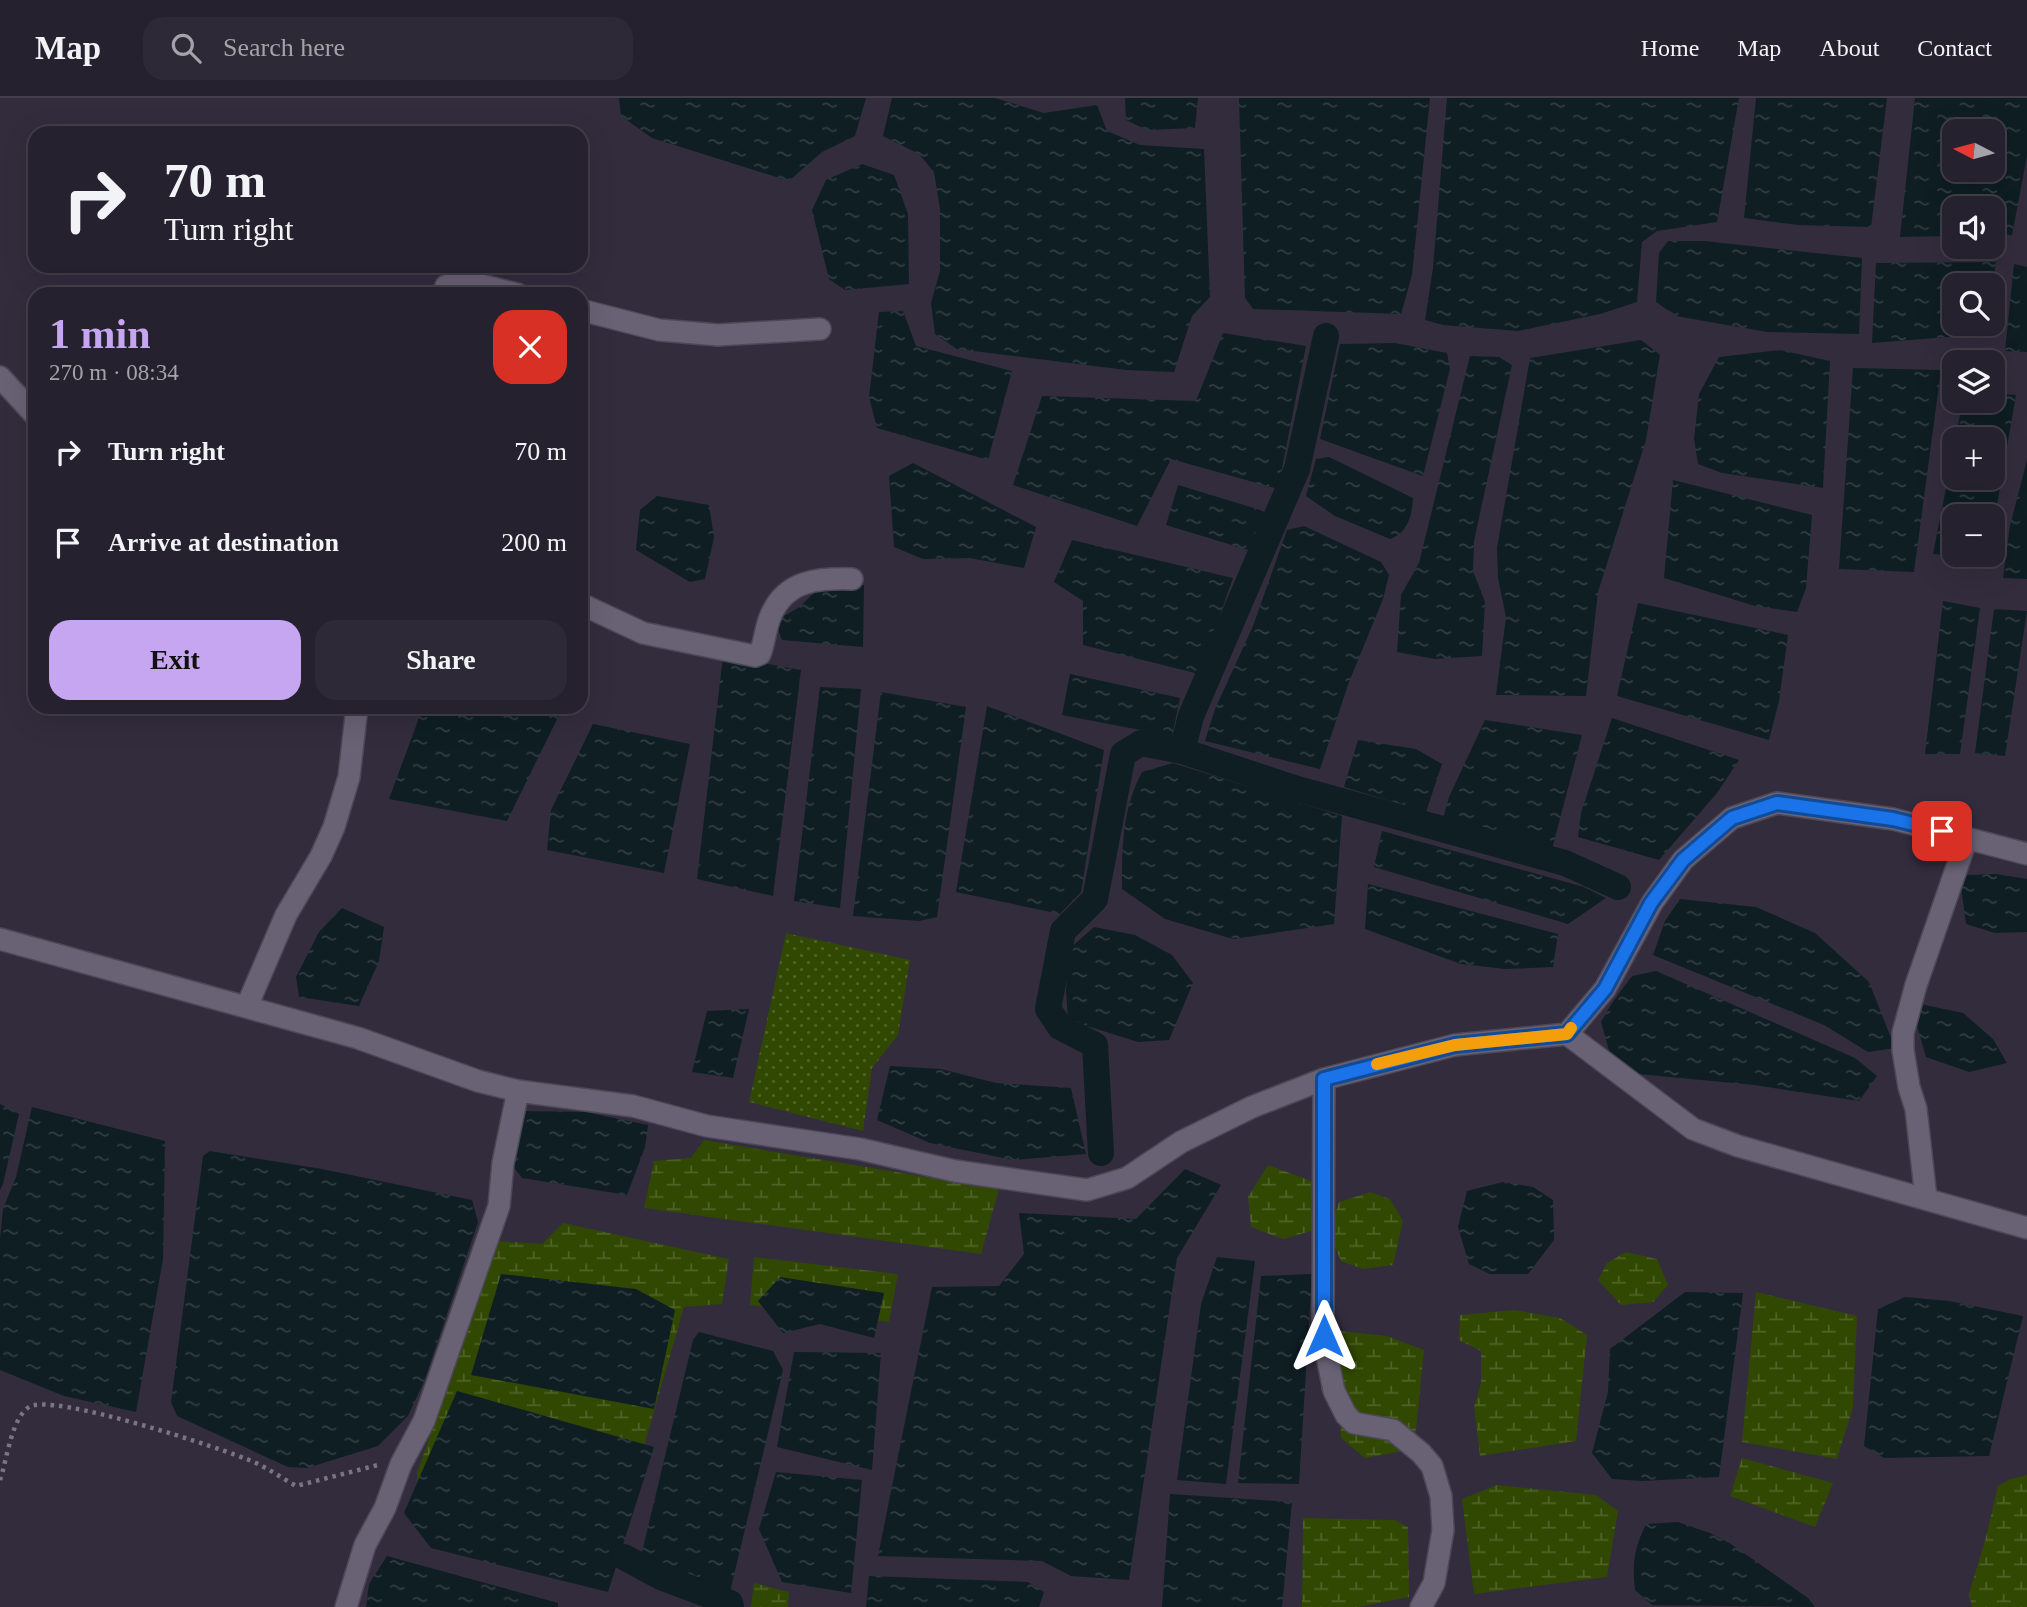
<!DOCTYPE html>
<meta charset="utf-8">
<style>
:root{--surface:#26212e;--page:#2e2936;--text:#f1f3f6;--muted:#a4a3aa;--line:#423e4a;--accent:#c6a6f0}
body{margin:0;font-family:Georgia,serif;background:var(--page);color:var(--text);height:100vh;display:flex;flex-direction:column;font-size:26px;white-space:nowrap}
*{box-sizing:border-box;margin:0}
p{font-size:23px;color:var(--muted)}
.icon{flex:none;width:38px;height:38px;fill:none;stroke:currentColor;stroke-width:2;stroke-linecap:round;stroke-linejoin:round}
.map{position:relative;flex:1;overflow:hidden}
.details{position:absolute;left:28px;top:189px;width:560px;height:427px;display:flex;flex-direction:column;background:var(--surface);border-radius:21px;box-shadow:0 7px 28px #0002,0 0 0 2px var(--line)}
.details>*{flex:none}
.guide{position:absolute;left:28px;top:28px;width:560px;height:147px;border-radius:21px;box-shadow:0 7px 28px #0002,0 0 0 2px var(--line);background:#26212e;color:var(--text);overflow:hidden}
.needle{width:46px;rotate:276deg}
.fabs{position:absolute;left:1942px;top:21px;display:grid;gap:14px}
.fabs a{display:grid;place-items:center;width:63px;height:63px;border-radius:14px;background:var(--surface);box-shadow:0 7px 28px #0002,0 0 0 2px var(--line);font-size:35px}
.pin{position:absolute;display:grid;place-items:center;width:60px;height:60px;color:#fff;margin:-30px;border-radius:14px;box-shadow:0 4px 10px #0006}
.me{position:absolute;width:77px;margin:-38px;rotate:0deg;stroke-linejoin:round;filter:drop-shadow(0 0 5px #0008)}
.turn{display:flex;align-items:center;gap:24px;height:147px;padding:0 21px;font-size:32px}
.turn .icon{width:91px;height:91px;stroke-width:2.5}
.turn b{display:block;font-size:49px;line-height:60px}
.round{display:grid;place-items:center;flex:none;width:74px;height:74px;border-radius:21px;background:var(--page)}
.overview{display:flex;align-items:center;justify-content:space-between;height:119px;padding:0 21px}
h1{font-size:42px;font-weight:700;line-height:52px;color:var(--accent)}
.cta{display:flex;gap:14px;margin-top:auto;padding:14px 21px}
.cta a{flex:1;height:80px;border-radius:21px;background:var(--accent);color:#111;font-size:28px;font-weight:700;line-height:80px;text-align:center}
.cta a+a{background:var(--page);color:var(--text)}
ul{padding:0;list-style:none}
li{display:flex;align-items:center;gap:21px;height:91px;padding:0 21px}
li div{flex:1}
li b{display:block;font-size:26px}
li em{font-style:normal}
header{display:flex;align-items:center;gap:42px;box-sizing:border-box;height:98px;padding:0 35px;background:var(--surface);border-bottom:2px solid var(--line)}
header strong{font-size:33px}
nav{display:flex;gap:38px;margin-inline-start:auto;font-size:24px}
.search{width:490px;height:63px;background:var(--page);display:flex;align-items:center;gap:18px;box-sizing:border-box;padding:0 24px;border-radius:21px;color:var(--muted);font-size:26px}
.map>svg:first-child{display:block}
.grass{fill:url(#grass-dots)}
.wetland{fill:url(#wetland-marsh)}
.water{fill:url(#water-ripples);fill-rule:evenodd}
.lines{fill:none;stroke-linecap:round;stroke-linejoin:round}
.canal{stroke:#0e1e23;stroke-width:26}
.minor-casing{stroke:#4d4857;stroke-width:24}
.path{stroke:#7a7583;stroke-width:4.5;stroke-dasharray:3.5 5;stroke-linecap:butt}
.minor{stroke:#696275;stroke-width:21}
.route-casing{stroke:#114b97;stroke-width:18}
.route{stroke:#1a73e8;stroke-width:12}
.slow{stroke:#f59e0b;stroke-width:12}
</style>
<header>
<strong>Map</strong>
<div class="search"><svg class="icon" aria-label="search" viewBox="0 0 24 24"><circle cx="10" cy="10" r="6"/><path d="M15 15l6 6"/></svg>Search here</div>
<nav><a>Home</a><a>Map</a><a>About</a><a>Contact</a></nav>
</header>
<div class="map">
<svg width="2027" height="1509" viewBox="0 0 2027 1509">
<defs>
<pattern id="grass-dots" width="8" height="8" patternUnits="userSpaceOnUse" patternTransform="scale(1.75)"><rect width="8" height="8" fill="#314802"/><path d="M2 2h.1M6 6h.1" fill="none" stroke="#4f6227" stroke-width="1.8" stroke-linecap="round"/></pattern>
<pattern id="wetland-marsh" width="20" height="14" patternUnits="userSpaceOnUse" patternTransform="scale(1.75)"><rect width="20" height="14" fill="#314802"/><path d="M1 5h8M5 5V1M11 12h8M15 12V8" fill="none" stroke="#4f6227"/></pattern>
<pattern id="water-ripples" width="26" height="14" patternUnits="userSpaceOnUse" patternTransform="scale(1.75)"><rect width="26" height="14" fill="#0e1e23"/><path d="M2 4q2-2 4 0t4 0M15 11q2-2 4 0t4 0" fill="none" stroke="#313e43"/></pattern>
</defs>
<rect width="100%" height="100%" fill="#322c3d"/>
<path class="grass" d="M786,835L910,862L898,937L872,970L863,1033L749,1004Z"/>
<path class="wetland" d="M704,1042L999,1091L981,1156L644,1110L654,1063L691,1060Z
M1268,1067L1314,1084L1315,1132L1283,1141L1251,1129L1248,1099Z
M1370,1094L1390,1101L1403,1123L1393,1167L1363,1171L1341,1163L1329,1135L1339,1104Z
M563,1125L729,1161L722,1206L684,1209L632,1390L419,1420L417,1375L498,1143L542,1146Z
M1626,1154L1657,1161L1668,1187L1653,1204L1621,1207L1598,1182L1607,1165Z
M754,1159L898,1176L889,1224L750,1207Z
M1756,1194L1857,1218L1853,1309L1837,1361L1742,1344Z
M1514,1212L1560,1220L1587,1237L1576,1343L1480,1358L1474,1309L1481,1285V1253L1459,1242L1460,1217Z
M1340,1233L1387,1238L1424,1252L1414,1351L1365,1360L1341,1340L1340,1309L1321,1292L1323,1238Z
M1742,1360L1833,1385L1815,1429L1730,1398Z
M2027,1377V1509H1972L1969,1496L1986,1439L1998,1388L2011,1381Z
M1497,1387L1596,1397L1618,1413L1607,1479L1474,1496L1462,1401Z
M1303,1420L1395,1422L1408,1429L1409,1499L1359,1509H1302Z
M754,1485L789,1494L788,1509H751Z"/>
<path class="water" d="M619,0H866L855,38L822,54L789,83L652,40L621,18Z
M892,0H995L1044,15L1097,7L1107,33L1140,47L1204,51L1210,199L1192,218L1174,274L1126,272L957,251L935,236L931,205L940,173V111L934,74L919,56L883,38Z
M1125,0H1198L1195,30L1147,32L1126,22Z
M1239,0H1430L1412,177L1401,216L1253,211L1245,200Z
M1447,0H1739L1717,124L1657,133L1642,144L1637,204L1600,216L1518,233L1443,227L1425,222L1433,170Z
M1756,0H1887L1871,129L1798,127L1744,120Z
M1915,0H2027V58L2012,137H1993V110H1955V138L1900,139ZM1955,33H1993V72H1955Z
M862,66L894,77L908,116L909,186L845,192L829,181L812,112L826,82Z
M1668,143H1704L1862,160L1859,236L1767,234L1676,218L1656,204L1659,155Z
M1996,164L1993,187H1955V226H1988L1987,236L1872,245L1876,165Z
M2014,166L2027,169V254L2005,253Z
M903,213L916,248L1012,273L988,362L877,330L869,299L879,214Z
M1223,235L1306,248L1278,391L1171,361L1137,428L1013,387L1042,298L1196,303Z
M1641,242L1660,257L1646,342L1598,494L1586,598L1496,597L1506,519L1498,480L1497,450L1530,260Z
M1395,245L1447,255L1450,271L1423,378L1320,341L1340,246Z
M1780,252L1830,263L1823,390L1722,375L1698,366L1694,341L1699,296L1719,259Z
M1470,258L1499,259L1512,267L1474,443L1473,473L1485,504L1482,558L1435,561L1397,554L1401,497L1419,465Z
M1853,270L1941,272L1914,474L1839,471Z
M1993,295L2016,297L1993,430V418H1955V448L1948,457L1933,456L1955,345V380H1993V341H1955L1963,303H1993Z
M1329,359L1413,400C1412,417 1408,435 1390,441L1335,418L1306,398L1316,361Z
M2027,362V481L2003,480L2010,428Z
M913,365L1036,429L1024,470L970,460L923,461L894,449L889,378Z
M1673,382L1812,417L1806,490L1797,514L1755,508L1664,480Z
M1178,387L1267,414L1248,452L1166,427Z
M657,398L709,407L714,439L705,481L690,484L636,452L640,412Z
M1304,428L1381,464L1389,477L1383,501L1349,584L1320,671L1205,643L1215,611L1253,528L1287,432Z
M1072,442L1233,480L1199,576L1083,547V503L1054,484Z
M825,485L864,487L863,549L782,542L775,523L798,510Z
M1943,503L1980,510L1960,656H1925Z
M1638,505L1788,537L1779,603L1769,642L1617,598Z
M1994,511L2027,513L2005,658L1975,655Z
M723,558L801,572L773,798L697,781Z
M1070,576L1180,600L1172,638L1062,617Z
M820,589L861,591L840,810L794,803Z
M881,594L966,609L937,819L919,823L853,818Z
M987,608L1104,652L1081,794L1060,816L956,794Z
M423,609H563L507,723L389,701Z
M1612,620L1739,662L1717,695L1659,762L1578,739L1581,715Z
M1485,622L1582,637L1552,751L1443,721L1449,699Z
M593,626L690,646L664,775L547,752L551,712Z
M1358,642L1416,651L1442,666L1426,714L1344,689Z
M1173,665L1342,718L1334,826L1233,841L1165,821L1122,791C1122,749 1122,712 1142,674Z
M1382,733L1584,789L1606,800L1568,826L1374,769Z
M1996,776L2027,781V834L1995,835L1966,826L1961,789L1967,777Z
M1368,786L1558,836L1553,869L1505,871L1461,866L1365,831Z
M1680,801L1756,809L1815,835L1869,884L1895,950L1868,954L1824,927L1653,857L1665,823Z
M342,810L384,829L379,863L359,908L299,899L296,879L319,834Z
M1094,829L1135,837L1172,857L1193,885L1169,942L1138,944L1068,922L1066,892L1069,851Z
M1656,873L1855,960L1877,978L1859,1003L1754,987L1638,976L1612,963L1601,924L1612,905L1632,878Z
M1920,906L1963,915L1993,941L2007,965L1969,974L1926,959L1917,928Z
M749,911L733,980L692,974L707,913Z
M890,968L941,971L996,985L1071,990L1086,1056L1013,1062L930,1045L877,1022Z
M0,1006L19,1016L3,1086L0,1092Z
M32,1009L165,1043L163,1161L136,1314L64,1298L0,1272V1141L3,1111L16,1079Z
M523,1013L585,1014L648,1027L645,1049L627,1097L522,1080L512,1067Z
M210,1053L322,1071L472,1102L478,1124L425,1281L408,1318L378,1348L307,1370L288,1369L177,1318L171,1304L203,1058Z
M1185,1071L1221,1087L1177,1160L1129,1482L1071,1478L1042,1463L878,1458L932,1189L999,1188L1024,1156L1019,1115L1136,1121Z
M1503,1084L1533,1089L1553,1102L1554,1142L1528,1176H1490L1469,1166L1458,1129L1467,1093Z
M1217,1159L1255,1163L1226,1386L1177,1382L1201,1206Z
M501,1176L636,1191L675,1212L654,1311L471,1277Z
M1312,1176L1299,1386L1238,1385L1261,1178Z
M780,1179L884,1195L874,1240L820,1226L783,1235L758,1203Z
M1685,1194L1743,1195L1719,1379L1642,1383L1612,1381L1592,1355L1608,1294L1610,1251Z
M1905,1199L1949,1203L2023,1218L1989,1358L1884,1360L1864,1348L1878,1211Z
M699,1234L773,1253L783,1272L729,1498L640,1462L693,1242Z
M794,1254L881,1255L872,1372L777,1349Z
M457,1293L654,1349L608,1494L431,1450L404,1415Z
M776,1374L862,1382L851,1495L782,1484L759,1431Z
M1170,1396L1292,1404L1282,1509H1162Z
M1678,1424L1710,1435L1731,1446L1808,1500L1815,1509L1652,1507L1635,1492C1632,1465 1634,1451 1646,1426Z
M387,1458L558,1505V1509H366L369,1486Z
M869,1478L1028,1484L1044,1494L1039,1509H866Z"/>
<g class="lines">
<path class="canal" d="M1182,653L1191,618L1297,371L1326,238
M1101,1055L1095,947L1060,929L1048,911L1063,833L1095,801L1123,656L1141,645L1182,653L1294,690L1565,765L1618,789
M624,1459L661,1479L730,1505L731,1509"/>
<defs>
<path id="minor" d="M443,196L446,188L461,182L517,196
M581,212L659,232L718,237L820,231
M0,279L35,317
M581,506L643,535L755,558L760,556C765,543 765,530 771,517C786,482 818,480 852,481
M0,841L358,940L478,983L518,993L633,1008L707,1028L860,1051L955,1073L1087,1092L1127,1080L1181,1044L1252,1009L1324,981L1455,947L1567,936L1605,891L1652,805L1683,762L1732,720L1777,705L1893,721L2027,756
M247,908L286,817L321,758L334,729L349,679L357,609
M1567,936L1693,1031L1738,1048L2027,1130
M1324,981L1323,1238L1334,1293L1346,1317L1354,1325L1393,1332L1421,1355L1432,1368L1441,1398L1443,1432L1434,1485L1421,1509
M1926,1100L1916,1011L1909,989L1903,952V935L1916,887L1967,740
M346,1509L365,1447L385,1410L401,1366L424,1323L499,1108L503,1065L518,993"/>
</defs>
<use href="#minor" class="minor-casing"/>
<path class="path" d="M0,1382C7,1362 11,1321 29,1309C51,1294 224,1351 254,1364C269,1371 282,1380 296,1388L378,1367"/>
<use href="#minor" class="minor"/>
</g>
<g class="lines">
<defs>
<path id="route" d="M1324,1238V981L1455,947L1567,936L1605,891L1651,805L1683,762L1732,720L1777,705L1893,721L1942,733"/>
</defs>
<use href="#route" class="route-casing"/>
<use href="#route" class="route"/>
<path class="slow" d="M1377,966L1455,947L1567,936L1571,930"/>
</g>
</svg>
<div class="fabs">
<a><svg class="needle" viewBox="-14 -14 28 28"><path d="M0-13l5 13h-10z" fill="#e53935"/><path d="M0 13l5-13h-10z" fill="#a4a3aa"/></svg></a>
<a><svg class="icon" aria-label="sound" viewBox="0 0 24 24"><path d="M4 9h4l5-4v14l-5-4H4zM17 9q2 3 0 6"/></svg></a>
<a><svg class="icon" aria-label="search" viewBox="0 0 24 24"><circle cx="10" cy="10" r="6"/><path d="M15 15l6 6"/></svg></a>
<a><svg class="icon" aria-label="layers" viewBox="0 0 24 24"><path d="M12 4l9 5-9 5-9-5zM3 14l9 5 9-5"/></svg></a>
<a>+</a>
<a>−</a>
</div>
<div class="pin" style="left:1942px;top:733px;background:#d93025"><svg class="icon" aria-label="arrive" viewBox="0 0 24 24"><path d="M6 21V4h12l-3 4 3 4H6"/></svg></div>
<svg class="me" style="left:1324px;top:1238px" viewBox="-20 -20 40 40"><path d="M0-17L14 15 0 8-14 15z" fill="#1a73e8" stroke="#fff" stroke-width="4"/></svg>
<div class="guide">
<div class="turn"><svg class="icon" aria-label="right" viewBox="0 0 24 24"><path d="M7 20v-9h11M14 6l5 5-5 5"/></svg><div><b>70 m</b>Turn right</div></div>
</div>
<section class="details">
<div class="overview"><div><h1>1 min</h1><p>270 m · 08:34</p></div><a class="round" style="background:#d93025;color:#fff"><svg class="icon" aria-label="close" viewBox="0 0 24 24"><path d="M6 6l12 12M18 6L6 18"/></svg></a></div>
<ul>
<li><svg class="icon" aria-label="right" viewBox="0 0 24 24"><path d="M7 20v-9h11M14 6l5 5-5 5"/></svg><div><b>Turn right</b></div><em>70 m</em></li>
<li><svg class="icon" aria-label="arrive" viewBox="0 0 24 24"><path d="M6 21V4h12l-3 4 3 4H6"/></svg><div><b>Arrive at destination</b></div><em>200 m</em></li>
</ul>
<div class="cta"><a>Exit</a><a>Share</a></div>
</section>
</div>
